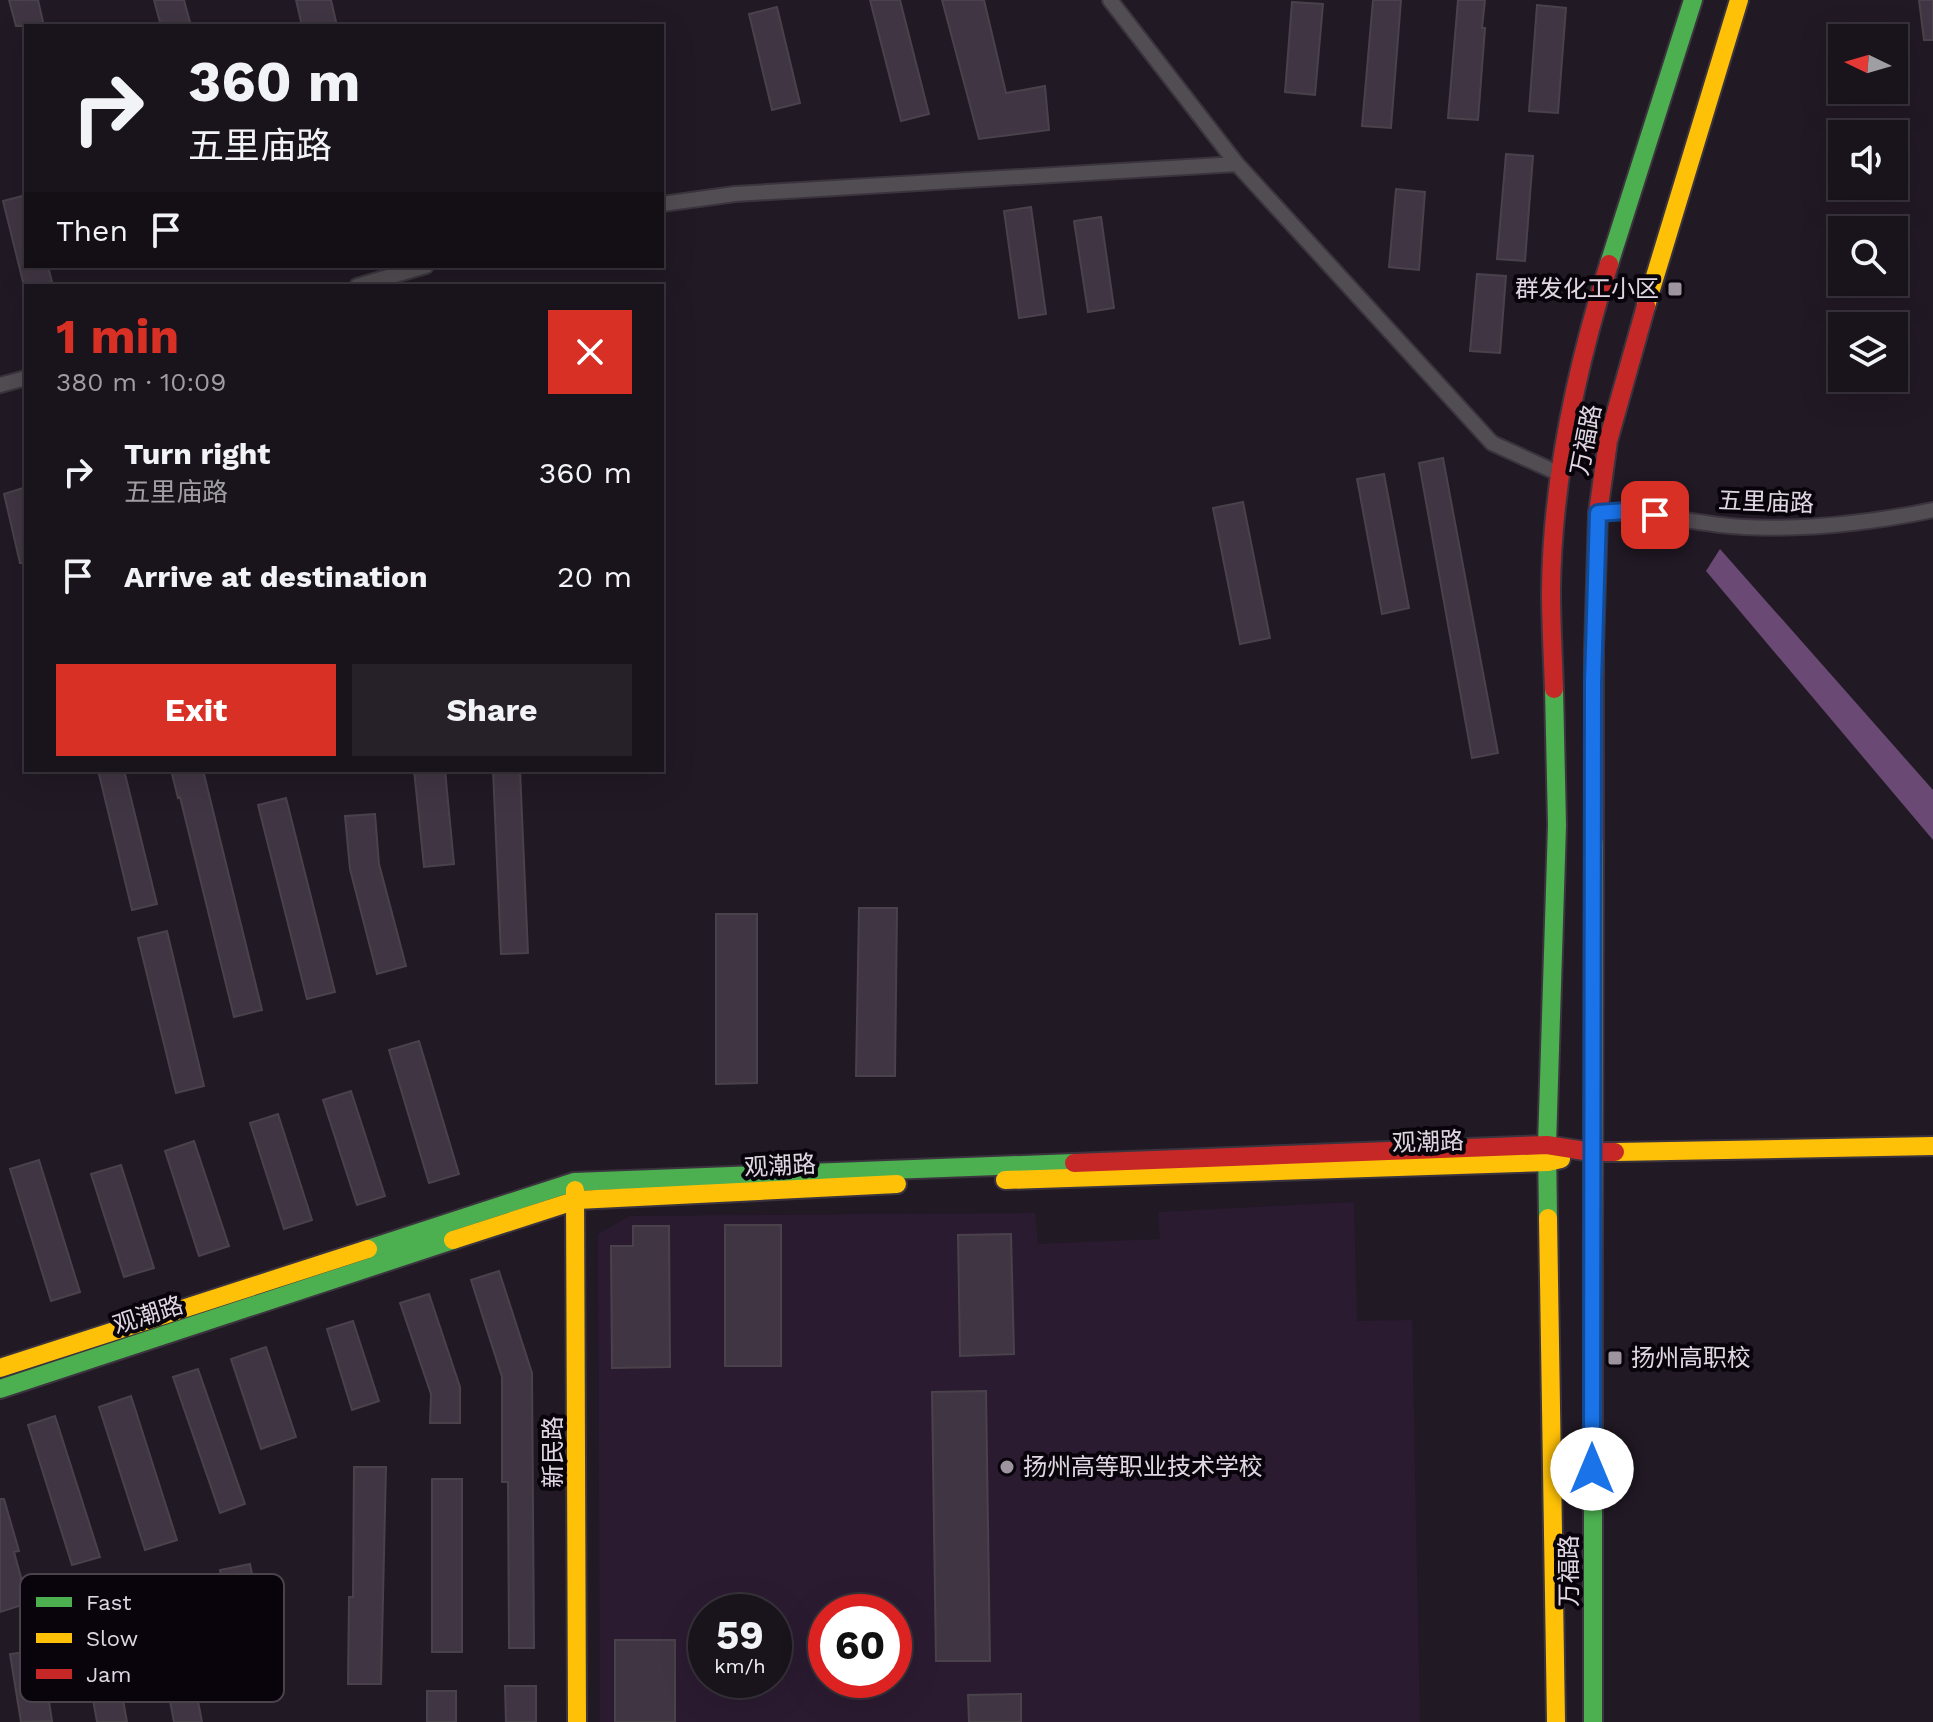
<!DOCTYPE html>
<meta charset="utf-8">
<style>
:root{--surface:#19131b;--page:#262028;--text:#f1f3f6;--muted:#9f9ea3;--line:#37323a;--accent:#d93025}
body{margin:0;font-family:"Work Sans","Noto Sans SC",sans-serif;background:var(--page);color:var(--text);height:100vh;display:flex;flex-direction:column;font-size:30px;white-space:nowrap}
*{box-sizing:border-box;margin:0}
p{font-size:26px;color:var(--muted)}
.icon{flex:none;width:44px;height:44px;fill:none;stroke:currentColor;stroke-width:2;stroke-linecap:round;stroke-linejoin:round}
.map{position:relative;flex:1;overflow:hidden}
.drawer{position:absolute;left:24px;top:284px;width:640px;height:488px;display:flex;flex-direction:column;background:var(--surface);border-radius:0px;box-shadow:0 8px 32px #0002,0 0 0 2px var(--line)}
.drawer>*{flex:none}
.hud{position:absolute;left:24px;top:24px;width:640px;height:244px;border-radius:0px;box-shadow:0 8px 32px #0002,0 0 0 2px var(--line);background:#19131b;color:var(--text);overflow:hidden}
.needle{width:52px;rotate:275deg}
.buttons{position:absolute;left:1828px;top:24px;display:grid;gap:16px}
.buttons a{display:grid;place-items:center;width:80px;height:80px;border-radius:0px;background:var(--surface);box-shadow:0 8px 32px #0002,0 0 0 2px var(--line);font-size:40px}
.speed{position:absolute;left:688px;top:1594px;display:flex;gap:16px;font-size:40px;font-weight:700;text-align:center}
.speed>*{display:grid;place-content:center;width:104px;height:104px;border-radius:50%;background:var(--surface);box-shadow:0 8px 32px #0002,0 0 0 2px var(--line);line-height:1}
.speed small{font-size:20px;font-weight:400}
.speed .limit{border:12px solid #d22;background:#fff;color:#111}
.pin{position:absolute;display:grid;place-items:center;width:68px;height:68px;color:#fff;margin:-34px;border-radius:16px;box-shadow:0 4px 12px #0006}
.me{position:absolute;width:88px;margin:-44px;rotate:0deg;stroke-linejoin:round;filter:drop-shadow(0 0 6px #0008)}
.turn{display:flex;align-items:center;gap:28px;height:168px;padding:0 32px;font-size:36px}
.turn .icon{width:104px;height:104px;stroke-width:2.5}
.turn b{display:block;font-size:56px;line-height:68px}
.then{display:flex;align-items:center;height:76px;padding:0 32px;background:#0003;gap:16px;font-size:30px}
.round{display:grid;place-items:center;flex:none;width:84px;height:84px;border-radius:0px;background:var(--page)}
.summary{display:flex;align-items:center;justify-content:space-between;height:136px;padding:0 32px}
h1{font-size:48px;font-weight:700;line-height:60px;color:var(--accent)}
.cta{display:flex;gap:16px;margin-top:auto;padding:16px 32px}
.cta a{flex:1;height:92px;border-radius:0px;background:var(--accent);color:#fff;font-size:32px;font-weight:700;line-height:92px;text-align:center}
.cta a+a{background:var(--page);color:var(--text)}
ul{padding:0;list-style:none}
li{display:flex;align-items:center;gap:24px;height:104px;padding:0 32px}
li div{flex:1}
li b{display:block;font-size:30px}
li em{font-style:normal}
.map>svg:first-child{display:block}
.built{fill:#2b1b31;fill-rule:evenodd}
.water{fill:#6a4a74}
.building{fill:#403643;stroke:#49424b;stroke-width:2}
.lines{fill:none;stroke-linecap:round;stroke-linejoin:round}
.street-casing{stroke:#3b343e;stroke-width:18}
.fast-casing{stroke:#3b343e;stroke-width:22}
.slow-casing{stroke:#3b343e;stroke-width:22}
.jam-casing{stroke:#3b343e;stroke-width:22}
.street{stroke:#514d52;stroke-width:14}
.fast{stroke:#4caf50;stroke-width:18}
.slow{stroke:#ffc107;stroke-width:18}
.jam{stroke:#c62828;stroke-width:18}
.route-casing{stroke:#114b97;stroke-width:20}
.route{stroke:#1a73e8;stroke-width:14}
.poi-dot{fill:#9d94a0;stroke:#09040b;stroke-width:3}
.labels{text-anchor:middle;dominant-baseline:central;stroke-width:8;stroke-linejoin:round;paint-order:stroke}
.poi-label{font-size:24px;fill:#e0d7e3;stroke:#09040b;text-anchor:start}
.street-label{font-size:24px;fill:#e0d7e3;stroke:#09040b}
.key{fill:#09040b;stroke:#4a434c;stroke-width:2}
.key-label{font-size:22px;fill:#e0d7e3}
</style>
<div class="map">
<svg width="1933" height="1722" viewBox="0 0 1933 1722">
<rect width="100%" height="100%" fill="#211924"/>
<path class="built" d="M1354,1202L1357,1321L1412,1320L1420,1722H600L598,1234L630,1216L1035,1213L1038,1244L1160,1239L1158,1212ZM706,1612H774V1680H706ZM826,1612H894V1680H826Z"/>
<path class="water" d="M1720,549L1933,790V840L1706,571Z"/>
<path class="building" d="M9,0H38L44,26H16Z
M154,0H184L191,26H161Z
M296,0H331L337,26H302Z
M870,0H900L929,114L901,121Z
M942,0H984L1006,93L1045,86L1049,130L979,139Z
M1373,0H1401L1391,128L1362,126Z
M1458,0H1485L1482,28H1485L1478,120L1448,118Z
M1919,0H1933V40H1924Z
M1292,2L1323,4L1315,95L1285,92Z
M1537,5L1566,8L1558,113L1529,111Z
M777,7L800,103L772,110L749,14Z
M1506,154L1533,156L1525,261L1497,259Z
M1396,189L1425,192L1419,270L1389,267Z
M26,195V266H48L53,286H24L3,201Z
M1031,207L1046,314L1019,318L1004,211Z
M1101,217L1114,308L1088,312L1074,221Z
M1477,274L1506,276L1500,353L1470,351Z
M1443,458L1498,753L1472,758L1419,463Z
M1384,474L1409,608L1382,614L1357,479Z
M26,487V563H20L4,494Z
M1243,502L1270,638L1240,644L1213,508Z
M98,770H124L157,904L132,910Z
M171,770H203L262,1010L234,1017L180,797L178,798Z
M414,770H445L454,864L424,867Z
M493,770H520L528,953L501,954Z
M286,798L335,992L307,999L258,805Z
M375,814L379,864L406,966L377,974L350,869L345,816Z
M859,908H897L895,1076H856Z
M716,914H757V1083L716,1084Z
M167,931L204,1086L176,1093L138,938Z
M419,1041L459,1174L429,1183L389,1050Z
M351,1091L385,1196L357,1205L323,1100Z
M278,1114L312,1220L284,1229L250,1123Z
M194,1141L229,1246L199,1256L165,1151Z
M39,1160L80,1292L51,1301L10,1169Z
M121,1165L154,1268L124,1277L91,1174Z
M725,1225H781V1366H725Z
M633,1226H669L670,1367L612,1368L611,1246H633Z
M1011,1234L1014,1354L960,1356L958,1235Z
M499,1271L532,1373L534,1648H509L508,1482H502V1377L471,1280Z
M429,1294L460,1387V1423H430L431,1394L400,1303Z
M353,1321L379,1401L352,1410L327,1329Z
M266,1347L296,1437L261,1449L231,1359Z
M198,1369L245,1504L220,1513L173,1377Z
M986,1391L990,1661H936L932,1392Z
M131,1396L177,1540L145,1550L99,1407Z
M55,1416L100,1557L72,1565L28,1425Z
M354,1467H386L381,1684H348L349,1597H353Z
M432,1479H462V1652H432Z
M0,1499H4L19,1551L14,1552L28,1603L0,1612Z
M250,1564L271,1674L241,1680L220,1570Z
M176,1586L202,1722H174L149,1591Z
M108,1616L127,1722H97L79,1622Z
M615,1640H675V1722H615Z
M41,1650L52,1721L21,1722L10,1654Z
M505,1686H536V1722H506Z
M427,1691H456V1722H427Z
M1021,1694V1722H969L968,1695Z"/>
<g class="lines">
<defs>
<path id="street" d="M1110,0L1237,164L1492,443L1560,474
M662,204L735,194L1237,164
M357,286L426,266
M0,385L26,378
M1598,513C1647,509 1694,525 1744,527C1808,530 1870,523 1933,510"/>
<path id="fast" d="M1609,264L1693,0
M1548,1218L1547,1145L1557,825L1554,689
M368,1249L574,1182L1074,1163
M0,1389L453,1240
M1593,1722V1256"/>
<path id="slow" d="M1646,306L1739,0
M1615,1152L1933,1146
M1005,1180L1548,1162L1561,1159
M575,1190L577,1722
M1548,1218L1556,1722
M453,1240L577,1200L897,1184
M1593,1256L1594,838
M0,1368L368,1249"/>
<path id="jam" d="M1554,689C1553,657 1551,624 1551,591C1552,481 1576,369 1609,264
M1594,838V650L1598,513L1608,441L1646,306
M1074,1163L1547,1145L1591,1152H1615"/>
</defs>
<use href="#street" class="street-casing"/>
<use href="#fast" class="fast-casing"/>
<use href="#slow" class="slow-casing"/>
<use href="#jam" class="jam-casing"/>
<use href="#street" class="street"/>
<use href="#fast" class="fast"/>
<use href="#slow" class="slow"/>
<use href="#jam" class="jam"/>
</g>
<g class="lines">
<defs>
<path id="route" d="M1592,1469L1593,682L1598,513L1626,511L1655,515"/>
</defs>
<use href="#route" class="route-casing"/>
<use href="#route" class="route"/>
</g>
<g class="poi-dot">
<rect x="1667" y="281" width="16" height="16" rx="4"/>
<rect x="1607" y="1350" width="16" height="16" rx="4"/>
<circle cx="1007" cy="1467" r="8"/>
</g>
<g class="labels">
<g class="poi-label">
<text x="1659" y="289" text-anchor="end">群发化工小区</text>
<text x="1631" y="1358">扬州高职校</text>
<text x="1023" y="1467">扬州高等职业技术学校</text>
</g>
<g class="street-label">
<text transform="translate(1586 440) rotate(-79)">万福路</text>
<text transform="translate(1766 502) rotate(2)">五里庙路</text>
<text transform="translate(1428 1142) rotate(-2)">观潮路</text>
<text transform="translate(780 1166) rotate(-3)">观潮路</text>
<text transform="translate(148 1315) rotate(-18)">观潮路</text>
<text transform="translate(553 1452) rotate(-90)">新民路</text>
<text transform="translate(1569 1571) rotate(-90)">万福路</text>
</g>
</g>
<rect x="20" y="1574" width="264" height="128" rx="12" class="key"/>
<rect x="36" y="1597" width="36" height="10" fill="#4caf50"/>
<rect x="36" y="1633" width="36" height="10" fill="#ffc107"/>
<rect x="36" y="1669" width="36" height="10" fill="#c62828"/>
<g class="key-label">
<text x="86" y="1610">Fast</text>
<text x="86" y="1646">Slow</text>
<text x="86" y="1682">Jam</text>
</g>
</svg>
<div class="buttons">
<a><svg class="needle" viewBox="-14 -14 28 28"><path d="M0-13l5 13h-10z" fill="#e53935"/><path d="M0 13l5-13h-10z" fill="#9f9ea3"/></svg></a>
<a><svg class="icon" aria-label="sound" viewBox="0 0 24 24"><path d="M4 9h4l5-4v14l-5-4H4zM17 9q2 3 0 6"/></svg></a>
<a><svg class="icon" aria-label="search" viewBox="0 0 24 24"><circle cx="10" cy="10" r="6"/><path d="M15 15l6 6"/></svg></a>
<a><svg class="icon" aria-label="layers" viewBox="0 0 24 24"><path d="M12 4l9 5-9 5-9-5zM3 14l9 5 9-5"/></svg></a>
</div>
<div class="speed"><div>59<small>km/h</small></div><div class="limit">60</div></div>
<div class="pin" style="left:1655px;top:515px;background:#d93025"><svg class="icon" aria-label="arrive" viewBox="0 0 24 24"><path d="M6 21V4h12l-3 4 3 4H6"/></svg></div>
<svg class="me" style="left:1592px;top:1469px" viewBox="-20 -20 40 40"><circle r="19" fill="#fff"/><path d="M0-13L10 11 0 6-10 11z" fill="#1a73e8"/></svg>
<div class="hud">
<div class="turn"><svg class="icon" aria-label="right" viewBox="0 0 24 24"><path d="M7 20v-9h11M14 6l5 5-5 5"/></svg><div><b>360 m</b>五里庙路</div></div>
<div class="then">Then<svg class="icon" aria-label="arrive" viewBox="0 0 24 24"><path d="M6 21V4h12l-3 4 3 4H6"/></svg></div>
</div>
<section class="drawer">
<div class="summary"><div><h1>1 min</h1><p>380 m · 10:09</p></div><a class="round" style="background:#d93025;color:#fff"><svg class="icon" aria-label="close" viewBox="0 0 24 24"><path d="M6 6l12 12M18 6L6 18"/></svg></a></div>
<ul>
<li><svg class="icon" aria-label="right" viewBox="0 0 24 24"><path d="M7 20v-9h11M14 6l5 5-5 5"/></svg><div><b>Turn right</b><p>五里庙路</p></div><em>360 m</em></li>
<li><svg class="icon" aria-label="arrive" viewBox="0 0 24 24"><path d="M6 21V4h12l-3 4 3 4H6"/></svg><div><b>Arrive at destination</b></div><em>20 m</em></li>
</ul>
<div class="cta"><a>Exit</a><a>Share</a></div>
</section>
</div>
